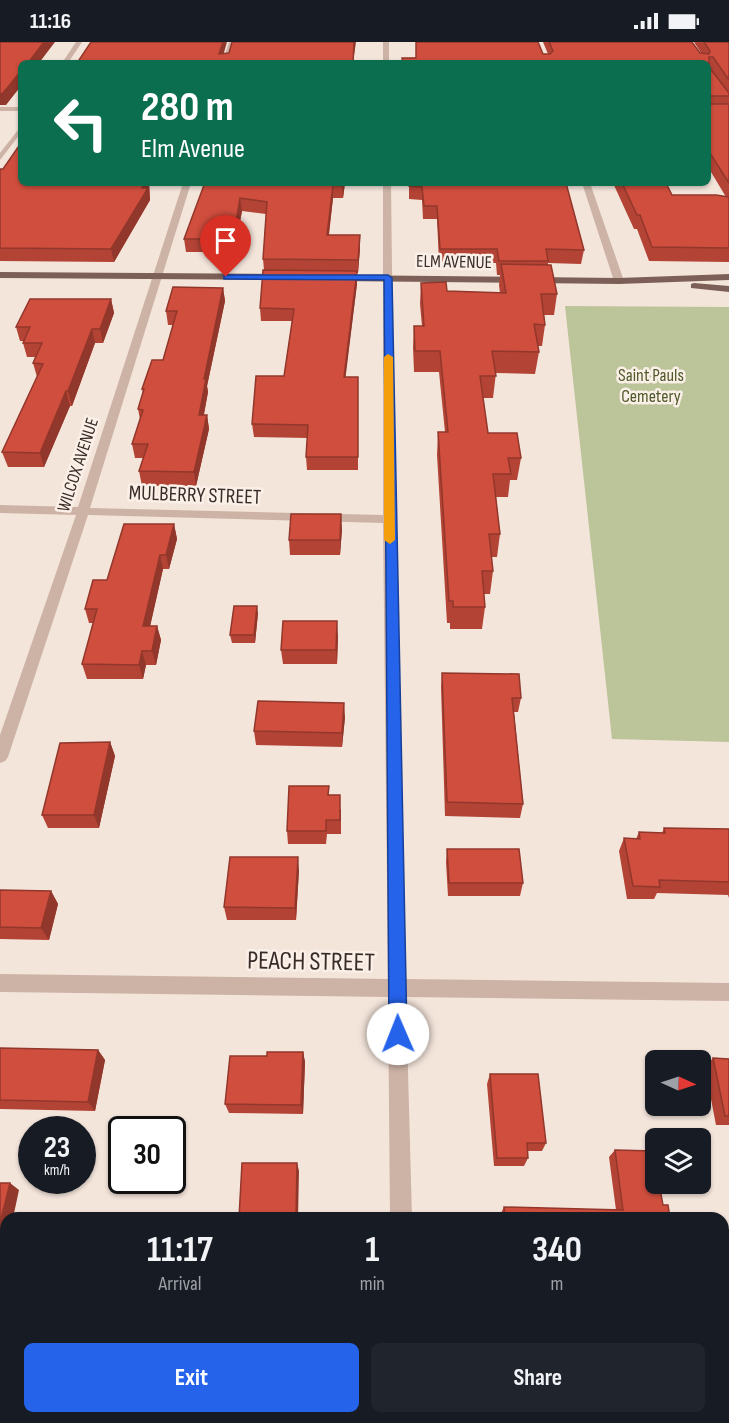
<!DOCTYPE html>
<style>
:root{--surface:#171b24;--page:#20242c;--text:#f1f3f6;--muted:#9ea1a6;--accent:#2563eb}
body{margin:0;font-family:"Sofia Sans Condensed",sans-serif;background:var(--page);color:var(--text);height:100vh;display:flex;flex-direction:column;font-size:22px;white-space:nowrap}
*{box-sizing:border-box;margin:0}
p{font-size:20px;color:var(--muted)}
.icon{flex:none;width:33px;height:33px;fill:none;stroke:currentColor;stroke-width:2;stroke-linecap:round;stroke-linejoin:round}
.map{position:relative;flex:1;overflow:hidden}
.panel{position:absolute;left:0px;top:1170px;width:729px;height:212px;display:flex;flex-direction:column;background:var(--surface);border-radius:18px 18px 0 0;box-shadow:0 2px 4px #0004}
.panel>*{flex:none}
.banner{position:absolute;left:18px;top:18px;width:693px;height:126px;border-radius:9px;box-shadow:0 2px 4px #0004;background:#0b6e4f;color:#fff;overflow:hidden}
.needle{width:39px;rotate:93deg}
.buttons{position:absolute;left:645px;top:1008px;display:grid;gap:12px}
.buttons a{display:grid;place-items:center;width:66px;height:66px;border-radius:9px;background:var(--surface);box-shadow:0 2px 4px #0004;font-size:30px}
.speed{position:absolute;left:18px;top:1074px;display:flex;gap:12px;font-size:30px;font-weight:700;text-align:center}
.speed>*{display:grid;place-content:center;width:78px;height:78px;border-radius:50%;background:var(--surface);box-shadow:0 2px 4px #0004;line-height:1}
.speed small{font-size:15px;font-weight:400}
.speed .limit{border:3px solid #111;border-radius:9px;background:#fff;color:#111}
.pin{position:absolute;display:grid;place-items:center;width:51px;height:51px;color:#fff;margin:-62px -26px;border-radius:50% 50% 50% 0;rotate:-45deg;box-shadow:0 0 6px #0007}
.pin .icon{rotate:45deg}
.me{position:absolute;width:66px;margin:-33px;rotate:359deg;stroke-linejoin:round;filter:drop-shadow(0 0 4px #0008)}
.turn{display:flex;align-items:center;gap:21px;height:126px;padding:0 24px;font-size:27px}
.turn .icon{width:78px;height:78px;stroke-width:2.5}
.turn b{display:block;font-size:42px;line-height:51px}
.eta{display:flex;justify-content:space-evenly;align-items:center;height:102px;text-align:center}
.eta b{font-size:36px;font-weight:700;line-height:42px}
.cta{display:flex;gap:12px;margin-top:auto;padding:12px 24px}
.cta a{flex:1;height:69px;border-radius:9px;background:var(--accent);color:#fff;font-size:24px;font-weight:700;line-height:69px;text-align:center}
.cta a+a{background:var(--page);color:var(--text)}
.status{display:flex;justify-content:space-between;align-items:center;height:42px;padding:0 30px;background:var(--surface);direction:ltr}
.status svg{height:16px;fill:currentColor}
.map>svg:first-child{display:block}
.green{fill:#bcc49a}
.lines{fill:none;stroke-linecap:round;stroke-linejoin:round}
.minor{fill:#cdb3a6;fill-rule:evenodd}
.primary{fill:#7c5f57;fill-rule:evenodd}
.wall{fill:#b34335}
.shaded-wall{fill:#92372b}
.building{fill:#d04e3e;stroke:#92372b;stroke-width:1.5}
.route{fill:#2563eb;stroke:#184099;stroke-width:1.5}
.slow{fill:#f59e0b}
.labels{text-anchor:middle;dominant-baseline:central;stroke-width:5;stroke-linejoin:round;paint-order:stroke}
.far-street-label{font-size:18px;fill:#392b28;stroke:#fbf0e8}
.far-park-label{font-size:18px;fill:#4e5929;stroke:#fbf0e8}
.street-label{font-size:21px;fill:#392b28;stroke:#fbf0e8}
.near-street-label{font-size:26px;fill:#392b28;stroke:#fbf0e8}
</style>
<div class="status"><b>11:16</b><svg viewBox="0 0 49 12"><path d="M0 12V9h3v3zM5 12V6h3v6zM10 12V3h3v9zM15 12V0h3v12zM26 1h20v11H26zM47 4h2v5h-2z"/></svg></div>
<div class="map">
<svg width="729" height="1381" viewBox="0 0 729 1381">
<rect width="100%" height="100%" fill="#f4e5db"/>
<path class="green" d="M565,264L729,265V700L612,697Z"/>
<g class="lines">
<path class="minor" d="M76,0H82L68,21H62Z
M229,0H235L228,21H222Z
M383,0H389V21H383Z
M0,65H21V69H0Z
M21,84V91L0,118V111Z
M183,141H191L90,466L383,473V141H391L395,477L406,937L729,941V959L406,955L412,1176H390L388,955L0,950V932L388,937L383,481L88,473L8,715L5,719L0,721V693L76,473L0,471V463L78,465Z
M582,141H590L624,239L622,241L614,239Z
M393,1376H417V1381H393Z"/>
<path class="primary" d="M0,230L282,232L287,235L282,238L0,236Z
M729,232V238L619,242L336,239L331,236L336,233L619,236Z
M694,241L729,244V250L691,246V242Z"/>
</g>
<path class="wall" d="M543,0H692L700,11H701L694,0H729V220L649,219L637,187H634L613,141H666L672,153L726,155L708,125V21H402V16L548,12Z
M0,127L21,141H149L150,158L114,220L0,219Z
M209,141H345L343,156H333L329,193L360,206L358,231H357V242L345,335H358V428H307L306,415L308,396L254,395L252,382L284,334L292,279H261L260,266L264,228L263,217L266,172L242,169L234,210H186L184,197Z
M409,141H566L584,208L581,222L548,221V223L557,252L554,273H544L545,283L542,304H538L539,310L535,332L496,331L493,356H483L488,391L521,416L517,438H510L508,455H496L500,492L497,515H491L493,529L490,552H483L485,565L482,587H450V581H447L437,413L438,390H445L439,330H414L413,305L414,284H422L420,262L421,241L447,249L500,251L499,243L500,233H497L496,221L439,220L437,177H423L422,158L409,157Z
M223,246L225,259L207,344L208,350L204,373H207L209,387L196,444H142L139,429L143,416H135L132,402L140,377L138,367L143,351L142,347L163,318L173,283H168L166,269Z
M111,257L114,271L103,301H95L72,364H70L44,425H8L2,410L37,335L33,321L35,315H27L23,301L24,299H20L16,285Z
M174,482L177,497L169,527H163L150,584H157L161,598L156,623H146L143,637H87L82,622L93,581H89L85,567Z
M342,487L340,513H290L289,498Z
M258,571L255,601H232L230,593Z
M338,594L337,622H283L281,608Z
M442,631L521,656L518,670H514L523,762L520,776L445,774L441,645Z
M345,675L342,705L256,703L254,689Z
M110,700L115,714L99,786H48L42,773Z
M341,767V792H327L326,802H288L287,789Z
M664,786L729,787V856L728,853L657,851L654,857H627L619,809L624,796L636,797L639,790L662,791Z
M447,807L523,841L520,854H448L446,820Z
M299,828L296,878H227L224,865Z
M0,848L51,849L58,862L49,898L0,897Z
M0,1006L98,1008L105,1018L95,1069L0,1067Z
M303,1010L305,1020L303,1072L229,1071L225,1062L267,1014Z
M713,1016L729,1017V1083H716L705,1026Z
M490,1032L546,1101L542,1109H528V1116L524,1124H494L487,1042Z
M615,1108L663,1163L670,1176H491L492,1173H501V1171L504,1165L616,1168L609,1115Z
M501,1376H610L611,1381H501Z"/>
<path class="shaded-wall" d="M44,0H55L39,21H28Z
M223,0H227L221,21L219,12Z
M354,0H356L353,21Z
M21,29V44L6,63H0V52Z
M142,141H149L150,158L114,220L111,207Z
M343,141H345L343,156L342,144Z
M333,143V156L327,206V193Z
M240,156L242,169L234,210L233,197Z
M360,193V206L358,231V218Z
M357,229V242L344,348V335Z
M223,246L225,259L207,344L208,350L201,386L199,373L204,337Z
M111,257L114,271L103,301L100,287Z
M92,287L95,301L72,364L68,349Z
M66,349L70,364L44,425L40,411Z
M207,373L209,387L196,444L194,430Z
M341,472L342,487L340,513V498Z
M174,482L177,497L169,527L166,513Z
M160,513L163,527L147,598L143,584Z
M257,564L258,571L255,601L254,593Z
M337,579L338,594L337,622L336,608Z
M157,584L161,598L156,623L152,609Z
M142,609L146,623L143,637L139,623Z
M344,661L345,675L342,705V691Z
M110,700L115,714L99,786L94,773Z
M298,815L299,828L296,878L295,866Z
M51,849L58,862L49,898L41,886Z
M98,1008L105,1018L95,1069L88,1060Z
M303,1010L305,1020L303,1072L301,1063Z
M297,1121L299,1129L298,1176H296Z
M10,1141L19,1148L13,1176H6V1204L0,1229V1181Z"/>
<path class="building" d="M0,0H44L28,21H21V29L3,51L0,52Z
M91,0H223L219,12L229,11L232,0H354L353,21H77Z
M416,0H538L543,12H550L553,9L549,0H692L700,11L709,12L710,9L704,0H729V38L713,15H709V25L729,51V54H711L709,62H729V141L708,108V21H403L402,16H416Z
M21,101V141H144L142,146H148L111,207L0,206V127H3Z
M209,141H343L342,144L333,143L327,193H360L358,218L263,217L267,160L240,156L233,197H184L204,143H209Z
M409,141H566L584,208L546,207L548,219H499L497,207H440L437,164H424L422,145L409,144Z
M622,141H666L672,153H716L729,155V206L652,205L640,173H637Z
M501,222L551,223L557,252H541L545,283L534,282L539,310L492,309L496,334H480L488,391H517L521,416H508L511,432H493L500,492H489L493,529H482L485,565H453V559H449L438,390H448L440,309H415L414,284H424L421,241L446,240L447,249L506,251Z
M263,228L357,229L344,335H358V415H306L308,383L252,382L256,334H284L294,267L260,266Z
M173,245L223,246L204,337H206L199,373H207L194,430L139,429L148,402H132L143,368L138,367L144,347H142L152,318H163L177,269H166Z
M30,257H111L100,287H92L68,349H66L40,411L2,410L43,322L33,321L42,301H23L30,285H16Z
M291,472H341L340,498H289Z
M124,482H174L166,513H160L143,584H157L152,609H142L139,623L82,622L97,567H85L93,538H107Z
M234,564H257L254,593H230Z
M283,579H337L336,608H281Z
M442,631L519,632L521,656H512L523,762L447,760Z
M258,659L344,661L342,691L254,689Z
M110,700L94,773H42L60,701Z
M289,744H329L328,753H340V778H326V789H287Z
M664,786L729,787V840L659,838L660,845L633,844L624,796L640,797L639,790L665,791Z
M447,807H519L523,841H449Z
M230,815H298L295,866L224,865Z
M0,848L51,849L41,886L0,885Z
M0,1006L98,1008L88,1060L0,1058Z
M267,1010H303L301,1063L225,1062L230,1014H267Z
M713,1016L729,1017V1074H725Z
M490,1032H538L546,1101H527L528,1116H497Z
M615,1108L654,1109L656,1117V1142H659L663,1163H668L670,1176H492V1173H505L504,1165L623,1168Z
M242,1121H297L296,1176H239Z
M0,1141H10L0,1181Z
M221,1376H302L301,1381H221Z
M505,1376H610L611,1381H505Z"/>
<path class="route" d="M224,233H388L392,236L407,992L404,998L398,1001L392,998L389,992L384,238L226,237H224Z"/>
<path class="slow" d="M388,312L393,315L395,498L390,502L384,498V315Z"/>
<g class="labels">
<g class="far-street-label">
<text transform="translate(454 220) rotate(1)">ELM AVENUE</text>
<text transform="translate(78 423) rotate(-72)">WILCOX AVENUE</text>
</g>
<g class="far-park-label">
<text x="651" y="333">Saint Pauls<tspan x="651" dy="21">Cemetery</tspan></text>
</g>
<g class="street-label">
<text transform="translate(195 453) rotate(2)">MULBERRY STREET</text>
</g>
<g class="near-street-label">
<text transform="translate(311 920) rotate(1)">PEACH STREET</text>
</g>
</g>
</svg>
<div class="buttons">
<a><svg class="needle" viewBox="-14 -14 28 28"><path d="M0-13l5 13h-10z" fill="#e53935"/><path d="M0 13l5-13h-10z" fill="#9ea1a6"/></svg></a>
<a><svg class="icon" aria-label="layers" viewBox="0 0 24 24"><path d="M12 4l9 5-9 5-9-5zM3 14l9 5 9-5"/></svg></a>
</div>
<div class="speed"><div>23<small>km/h</small></div><div class="limit">30</div></div>
<div class="pin" style="left:226px;top:235px;background:#d93025"><svg class="icon" aria-label="arrive" viewBox="0 0 24 24"><path d="M6 21V4h12l-3 4 3 4H6"/></svg></div>
<svg class="me" style="left:398px;top:992px" viewBox="-20 -20 40 40"><circle r="19" fill="#fff"/><path d="M0-13L10 11 0 6-10 11z" fill="#2563eb"/></svg>
<div class="banner">
<div class="turn"><svg class="icon" aria-label="left" viewBox="0 0 24 24"><path d="M17 20v-9H6M10 6l-5 5 5 5"/></svg><div><b>280 m</b>Elm Avenue</div></div>
</div>
<section class="panel">
<div class="eta">
<div><b>11:17</b><p>Arrival</p></div>
<div><b>1</b><p>min</p></div>
<div><b>340</b><p>m</p></div>
</div>
<div class="cta"><a>Exit</a><a>Share</a></div>
</section>
</div>
